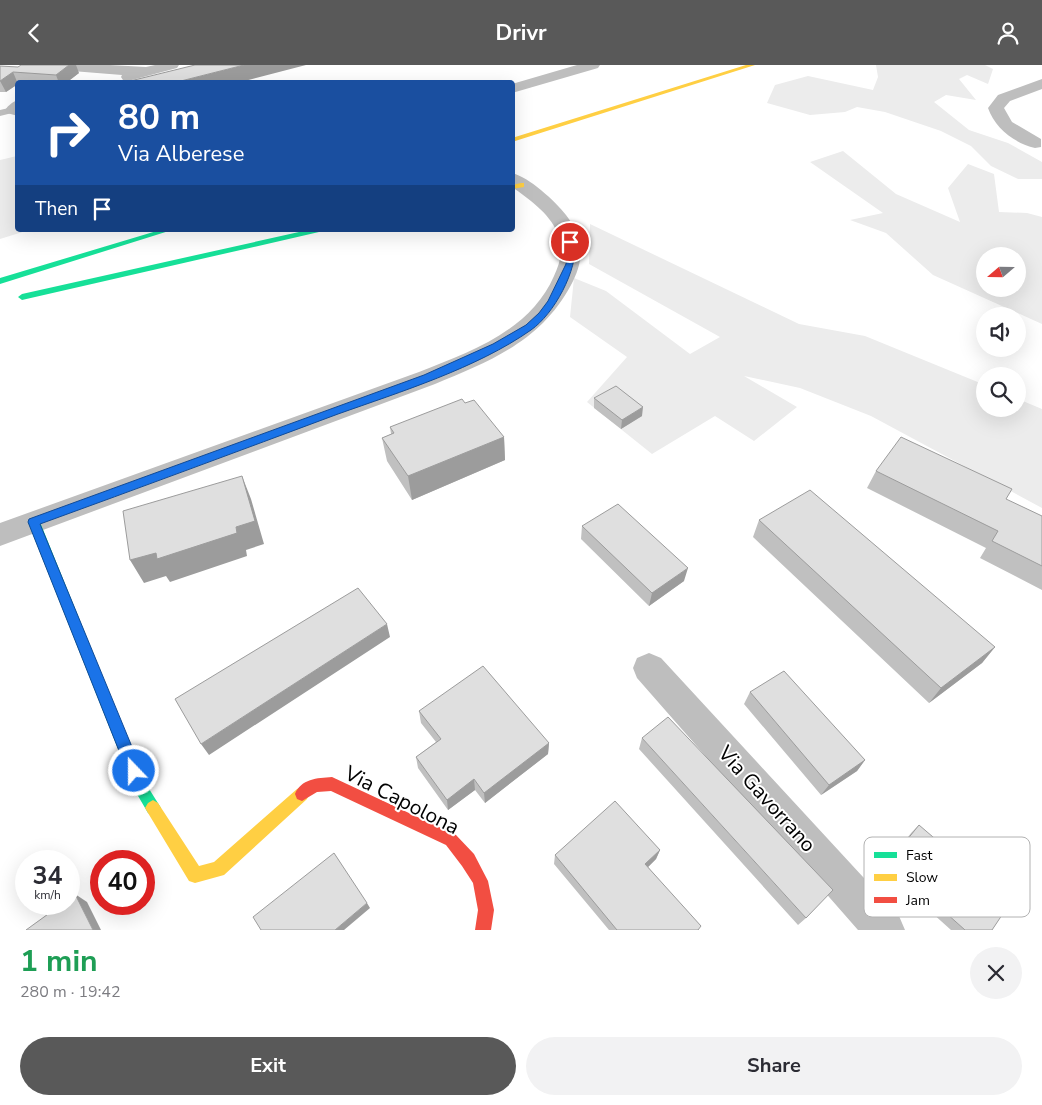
<!DOCTYPE html>
<meta charset="utf-8">
<style>
:root{--surface:#fff;--page:#f2f2f3;--text:#2b2b33;--muted:#7c7c81;--accent:#595959}
body{margin:0;font-family:"Nunito Sans",sans-serif;background:var(--page);color:var(--text);height:100vh;display:flex;flex-direction:column;font-size:19px;white-space:nowrap}
*{box-sizing:border-box;margin:0}
p{font-size:16px;color:var(--muted)}
.icon{flex:none;width:28px;height:28px;fill:none;stroke:currentColor;stroke-width:2;stroke-linecap:round;stroke-linejoin:round}
.map{position:relative;height:865px;overflow:hidden}
.sheet{display:flex;flex-direction:column;background:var(--surface);flex:1}
.sheet>*{flex:none}
.top-card{position:absolute;left:15px;top:15px;width:500px;height:152px;border-radius:5px;box-shadow:0 5px 20px #0002;background:#1a4fa0;color:#fff;overflow:hidden}
.needle{width:32px;rotate:250deg}
.controls{position:absolute;left:976px;top:182px;display:grid;gap:10px}
.controls a{display:grid;place-items:center;width:50px;height:50px;border-radius:50%;background:var(--surface);box-shadow:0 5px 20px #0002;font-size:25px}
.speed{position:absolute;left:15px;top:785px;display:flex;gap:10px;font-size:25px;font-weight:700;text-align:center}
.speed>*{display:grid;place-content:center;width:65px;height:65px;border-radius:50%;background:var(--surface);box-shadow:0 5px 20px #0002;line-height:1}
.speed small{font-size:12px;font-weight:400}
.speed .limit{border:8px solid #d22;background:#fff;color:#111}
.pin{position:absolute;display:grid;place-items:center;width:42px;height:42px;color:#fff;margin:-21px;border:2px solid #fff;border-radius:50%;box-shadow:0 1px 5px #0007}
.me{position:absolute;width:55px;margin:-28px;rotate:338deg;stroke-linejoin:round;filter:drop-shadow(0 0 4px #0008)}
.turn{display:flex;align-items:center;gap:18px;height:105px;padding:0 20px;font-size:22px}
.turn .icon{width:65px;height:65px;stroke-width:2.5}
.turn b{display:block;font-size:35px;line-height:42px}
.then{display:flex;align-items:center;height:48px;padding:0 20px;background:#0003;gap:10px;font-size:19px}
.round{display:grid;place-items:center;flex:none;width:52px;height:52px;border-radius:26px;background:var(--page)}
.summary{display:flex;align-items:center;justify-content:space-between;height:85px;padding:0 20px}
h1{font-size:30px;font-weight:700;line-height:38px;color:#1e9e55}
.button{display:flex;gap:10px;margin-top:auto;padding:10px 20px}
.button a{flex:1;height:58px;border-radius:30px;background:var(--accent);color:#fff;font-size:20px;font-weight:700;line-height:58px;text-align:center}
.button a+a{background:var(--page);color:var(--text)}
header{display:flex;justify-content:space-between;align-items:center;height:65px;padding:0 20px;background:var(--accent);color:#fff;font-size:22px;font-weight:700}
.map>svg:first-child{display:block}
.green{fill:#ececec;fill-rule:evenodd}
.lines{fill:none;stroke-linecap:round;stroke-linejoin:round}
.lane{fill:#bebebe;fill-rule:evenodd}
.street{fill:#bebebe;fill-rule:evenodd}
.fast{fill:#16e098;fill-rule:evenodd}
.slow{fill:#ffcf43;fill-rule:evenodd}
.jam{fill:#f24e42;fill-rule:evenodd}
.wall{fill:#c0c0c0}
.shaded-wall{fill:#9c9c9c}
.building{fill:#dfdfdf;stroke:#9c9c9c}
.route{fill:#1a73e8;stroke:#114b97}
.labels{text-anchor:middle;dominant-baseline:central;stroke-width:4;stroke-linejoin:round;paint-order:stroke}
.near-street-label{font-size:21px;fill:#000;stroke:#fff}
.key{fill:#fff;stroke:#b2b2b2;stroke-width:1}
.key-label{font-size:14px;fill:#000}
</style>
<header><svg class="icon" aria-label="back" viewBox="0 0 24 24"><path d="M15 5l-7 7 7 7"/></svg>Drivr<svg class="icon" aria-label="person" viewBox="0 0 24 24"><circle cx="12" cy="8" r="4"/><path d="M4 21q1-7 8-7t8 7"/></svg></header>
<div class="map">
<svg width="1042" height="865" viewBox="0 0 1042 865">
<rect width="100%" height="100%" fill="#fff"/>
<path class="green" d="M876,0H985L993,4L988,19L967,10L959,14L976,35L946,30L934,37L969,65L1008,78L1042,97V114H1018L991,101L971,81L941,66L885,47L857,42L845,47L810,50L767,38L775,20L808,11L873,25L878,12Z
M843,86L896,129L960,157L948,123L968,99L994,109L999,147L1027,148L1042,152V259L933,210L886,168L850,155L883,148L810,97ZM1018,191V224H985V191Z
M17,91L18,165H29L0,174V95Z
M590,159L799,259L865,271L985,320V344H1018V334L1042,344V443L871,351L800,323L744,311L797,342L754,376L715,351L652,389L587,337L627,292L570,252L574,213L606,226L690,289L720,272L589,199Z"/>
<g class="lines">
<path class="lane" d="M13,42L17,45L16,47L0,51V45Z"/>
<path class="street" d="M40,0H110L146,2L155,0H179L177,3L128,16L123,15L121,12L122,10L47,4L42,3Z
M577,0H600L598,3L512,28V19Z
M1042,14V24L1010,36L1004,43L1012,57L1041,74V82L1035,83C1014,78 995,63 988,43L998,30Z
M18,35V51L7,48L5,45C9,40 12,37 18,35Z
M512,108C529,112 555,136 566,150C584,173 585,194 571,220C541,276 491,296 435,319L0,481V458L419,307C470,287 530,266 554,211C561,196 564,183 557,167C549,148 529,134 512,122Z
M649,588L661,593L899,851L905,865H858L637,613L633,603L637,593Z"/>
<path class="fast" d="M160,165H172L0,219V213Z
M308,165H323L319,167L22,235L18,232L22,229Z
M34,453L38,454L40,457L146,719L161,743L158,748L153,751L148,748L134,724L28,457L30,454Z"/>
<path class="slow" d="M746,0H755L512,77V73Z
M521,118H524V122L512,124V120Z
M302,722L307,724L309,729L307,734L224,810L195,818L189,816L145,743L148,738L153,735L158,738L199,801L214,797L297,724Z"/>
<path class="jam" d="M332,712L456,770L474,789L488,816L494,845L491,865H475L478,845L473,818L462,801L446,780L331,726L317,727L302,736L297,734L295,729C301,714 317,713 332,712Z"/>
</g>
<path class="wall" d="M0,1L79,8L66,18H18V19L6,27H0Z
M594,333L642,351L621,364L594,343Z
M465,338L504,372L505,395L412,435L387,396L382,373L391,369L390,362Z
M876,406L1042,451V525L980,493L986,483L867,423Z
M759,455L995,582L982,598L929,638L753,472Z
M582,461L684,516L649,541L581,474Z
M750,627L865,695L857,706L821,730L744,639Z
M419,646L549,678L548,689L485,738L475,725L448,745L418,703L416,692L436,677L421,658Z
M642,673L806,853L798,860L639,684Z
M919,760L992,865H951L882,803L912,767Z
M660,785L656,794L648,802L699,865H609L554,799L555,790Z"/>
<path class="shaded-wall" d="M69,0H76L79,8L66,18H59L56,10Z
M244,0H306L237,18H173Z
M13,7L18,19L6,27L0,16Z
M643,342L642,351L621,364L622,355Z
M504,372L505,395L412,435L408,411Z
M242,411L251,434L264,479L246,485L247,491L170,517L166,511L144,518L130,495L236,462Z
M688,503L684,516L649,541L652,528Z
M387,559L390,572L209,690L201,679Z
M995,582L982,598L929,638L941,623Z
M549,678L548,689L485,738L484,728Z
M865,695L857,706L821,730L829,720Z
M474,714L475,725L448,745L447,735Z
M660,785L656,794L642,808L645,799Z
M75,829L87,837L101,865H93Z
M367,838L370,843L344,865H335Z"/>
<path class="building" d="M21,0H69L56,10L13,7L0,16V1L18,2Z
M195,0H244L173,18H122Z
M616,321L643,342L622,355L594,333Z
M462,334L465,338L474,335L504,372L408,411L382,373L394,368L390,362Z
M901,372L1012,424L1006,434L1042,451V501L992,476L998,466L876,406Z
M242,411L255,456L236,462L237,468L157,494L156,488L130,495L123,446Z
M810,425L995,582L941,623L759,455Z
M618,439L688,503L652,528L582,461Z
M358,523L387,559L201,679L175,634Z
M483,601L549,678L484,728L474,714L447,735L416,692L441,674L419,646Z
M784,606L865,695L829,720L750,627Z
M668,652L833,825L806,853L642,673Z
M615,736L660,785L645,799L701,861L698,865H617L555,790Z
M919,760L1010,838L992,865H965L889,797Z
M334,788L367,838L335,865H261L253,852Z
M75,829L93,865H26L62,839H69V833Z"/>
<path class="route" d="M568,176L575,177C578,205 554,249 531,265C477,303 400,327 338,349C239,386 139,423 40,459L142,706L139,711L134,713L129,711L28,457L29,454L424,310L493,279L526,260L539,248L548,236L566,199Z"/>
<g class="labels">
<g class="near-street-label">
<text transform="translate(767 734) rotate(48)">Via Gavorrano</text>
<text transform="translate(402 735) rotate(27)">Via Capolona</text>
</g>
</g>
<rect x="864" y="772" width="166" height="80" rx="8" class="key"/>
<rect x="874" y="787" width="23" height="6" fill="#16e098"/>
<rect x="874" y="809" width="23" height="7" fill="#ffcf43"/>
<rect x="874" y="832" width="23" height="6" fill="#f24e42"/>
<g class="key-label">
<text x="906" y="795">Fast</text>
<text x="906" y="817">Slow</text>
<text x="906" y="840">Jam</text>
</g>
</svg>
<div class="controls">
<a><svg class="needle" viewBox="-14 -14 28 28"><path d="M0-13l5 13h-10z" fill="#e53935"/><path d="M0 13l5-13h-10z" fill="#7c7c81"/></svg></a>
<a><svg class="icon" aria-label="sound" viewBox="0 0 24 24"><path d="M4 9h4l5-4v14l-5-4H4zM17 9q2 3 0 6"/></svg></a>
<a><svg class="icon" aria-label="search" viewBox="0 0 24 24"><circle cx="10" cy="10" r="6"/><path d="M15 15l6 6"/></svg></a>
</div>
<div class="speed"><div>34<small>km/h</small></div><div class="limit">40</div></div>
<div class="pin" style="left:570px;top:177px;background:#d93025"><svg class="icon" aria-label="arrive" viewBox="0 0 24 24"><path d="M6 21V4h12l-3 4 3 4H6"/></svg></div>
<svg class="me" style="left:134px;top:706px" viewBox="-20 -20 40 40"><circle r="17" fill="#1a73e8" stroke="#fff" stroke-width="3"/><path d="M0-11L8 9 0 5-8 9z" fill="#fff"/></svg>
<div class="top-card">
<div class="turn"><svg class="icon" aria-label="right" viewBox="0 0 24 24"><path d="M7 20v-9h11M14 6l5 5-5 5"/></svg><div><b>80 m</b>Via Alberese</div></div>
<div class="then">Then<svg class="icon" aria-label="arrive" viewBox="0 0 24 24"><path d="M6 21V4h12l-3 4 3 4H6"/></svg></div>
</div>
</div>
<section class="sheet">
<div class="summary"><div><h1>1 min</h1><p>280 m · 19:42</p></div><a class="round"><svg class="icon" aria-label="close" viewBox="0 0 24 24"><path d="M6 6l12 12M18 6L6 18"/></svg></a></div>
<div class="button"><a>Exit</a><a>Share</a></div>
</section>
